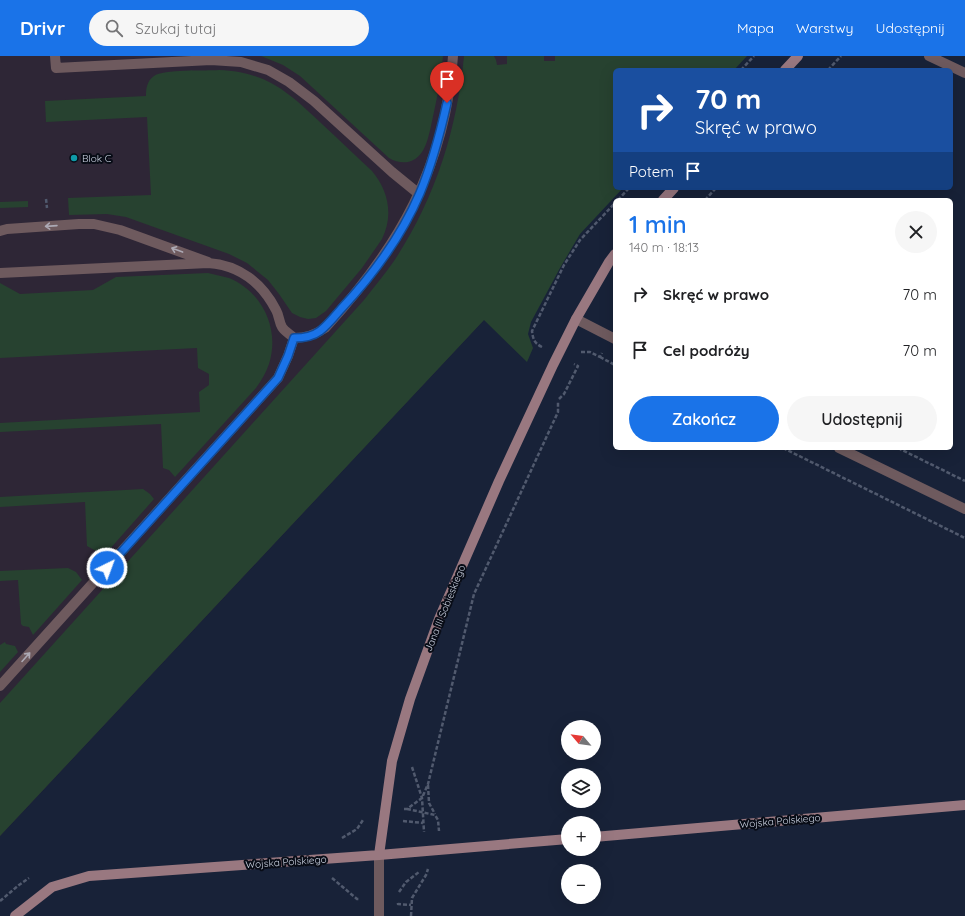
<!DOCTYPE html>
<html lang="pl">
<meta charset="utf-8">
<style>
:root{--surface:#fff;--page:#f6f6f6;--text:#202124;--muted:#757577;--accent:#1a73e8}
body{margin:0;font-family:Quicksand,sans-serif;background:var(--page);color:var(--text);height:100vh;display:flex;flex-direction:column;font-size:15px;white-space:nowrap}
*{box-sizing:border-box;margin:0}
p{font-size:13px;color:var(--muted)}
.icon{flex:none;width:22px;height:22px;fill:none;stroke:currentColor;stroke-width:2;stroke-linecap:round;stroke-linejoin:round}
.map{position:relative;flex:1;overflow:hidden}
.details{position:absolute;left:613px;top:142px;width:340px;height:252px;display:flex;flex-direction:column;background:var(--surface);border-radius:6px;box-shadow:0 4px 16px #0002}
.details>*{flex:none}
.guide{position:absolute;left:613px;top:12px;width:340px;height:122px;border-radius:6px;box-shadow:0 4px 16px #0002;background:#1a4fa0;color:#fff;overflow:hidden}
.needle{width:26px;rotate:299deg}
.fabs{position:absolute;left:561px;top:664px;display:grid;gap:8px}
.fabs a{display:grid;place-items:center;width:40px;height:40px;border-radius:50%;background:var(--surface);box-shadow:0 4px 16px #0002;font-size:20px}
.pin{position:absolute;display:grid;place-items:center;width:34px;height:34px;color:#fff;margin:-41px -17px;border-radius:50% 50% 50% 0;rotate:-45deg;box-shadow:0 0 4px #0007}
.pin .icon{rotate:45deg}
.me{position:absolute;width:44px;margin:-22px;rotate:42deg;stroke-linejoin:round;filter:drop-shadow(0 0 3px #0008)}
.turn{display:flex;align-items:center;gap:14px;height:84px;padding:0 16px;font-size:18px}
.turn .icon{width:52px;height:52px;stroke-width:2.5}
.turn b{display:block;font-size:28px;line-height:34px}
.then{display:flex;align-items:center;height:38px;padding:0 16px;background:#0003;gap:8px;font-size:15px}
.round{display:grid;place-items:center;flex:none;width:42px;height:42px;border-radius:21px;background:var(--page)}
.head{display:flex;align-items:center;justify-content:space-between;height:68px;padding:0 16px}
h1{font-size:24px;font-weight:600;line-height:30px;color:var(--accent)}
.action{display:flex;gap:8px;margin-top:auto;padding:8px 16px}
.action a{flex:1;height:46px;border-radius:24px;background:var(--accent);color:#fff;font-size:16px;font-weight:600;line-height:46px;text-align:center}
.action a+a{background:var(--page);color:var(--text)}
ul{padding:0;list-style:none}
li{display:flex;align-items:center;gap:12px;height:56px;padding:0 16px}
li div{flex:1}
li b{display:block;font-size:15px}
li em{font-style:normal}
header{display:flex;align-items:center;gap:24px;box-sizing:border-box;height:56px;padding:0 20px;background:var(--accent);color:#fff}
header strong{font-size:19px}
nav{display:flex;gap:22px;margin-inline-start:auto;font-size:14px}
.search{width:280px;height:36px;background:var(--page);display:flex;align-items:center;gap:10px;box-sizing:border-box;padding:0 14px;border-radius:22px;color:var(--muted);font-size:15px}
.map>svg:first-child{display:block}
.medical{fill:#2e2636}
.green{fill:#274230}
.lines{fill:none;stroke-linecap:round;stroke-linejoin:round}
.path{stroke:#515a6e;stroke-width:2.5;stroke-dasharray:4 2;stroke-linecap:butt}
.lane{stroke:#6e5a5e;stroke-width:10}
.street{stroke:#6e5a5e;stroke-width:10}
.secondary{stroke:#997880;stroke-width:10}
.oneway{stroke:#aca9b4}
.route-casing{stroke:#114b97;stroke-width:10}
.route{stroke:#1a73e8;stroke-width:7}
.culture-dot{fill:#0f9aa8;stroke:#080c16;stroke-width:1.5}
.labels{text-anchor:middle;dominant-baseline:central;stroke-width:4;stroke-linejoin:round;paint-order:stroke}
.poi-label{font-size:10px;fill:#cdd4e3;stroke:#080c16;text-anchor:start}
.street-label{font-size:10px;fill:#cdd4e3;stroke:#080c16}
</style>
<header>
<strong>Drivr</strong>
<div class="search"><svg class="icon" aria-label="search" viewBox="0 0 24 24"><circle cx="10" cy="10" r="6"/><path d="M15 15l6 6"/></svg>Szukaj tutaj</div>
<nav><a>Mapa</a><a>Warstwy</a><a>Udostępnij</a></nav>
</header>
<div class="map">
<svg width="965" height="860" viewBox="0 0 965 860">
<rect width="100%" height="100%" fill="#182238"/>
<path class="medical" d="M0,0H731L615,14V124L0,780Z"/>
<path class="green" d="M261,0H443C441,24 436,47 431,70C429,78 427,89 422,96C414,108 401,109 389,102L300,20L283,9Z
M464,0H494L496,4L497,9L507,8V0H544V5H555V0H747L734,14H615V132H623L580,178L560,212L531,266L528,278L533,292L527,306L484,264L0,780V647L364,244C374,231 385,218 394,205C435,143 457,74 464,0Z
M219,14C268,16 289,37 322,68C339,84 355,99 372,115C388,134 394,159 382,183L362,212L326,255L316,262L308,263L300,261L292,257L279,238L268,224L247,207L229,198L126,161L107,158L69,159L68,142L151,139L147,61L46,66L45,45L146,40C146,32 147,25 154,20C163,13 206,15 219,14Z
M28,145V151L0,152V146Z
M208,217C215,219 222,220 229,222C263,236 280,274 269,308C266,317 261,325 256,332L175,421L169,414L163,412L161,368L0,376V367L200,356L199,336L209,329V318L198,312L197,292L0,302V227L20,238L93,234L116,221Z
M143,433L150,438L154,443L101,503L96,495L87,490L85,446L0,451V441Z
M68,512L76,516L82,524L33,579L29,571L23,570L21,568L18,524L0,525V515Z
M5,586L6,588L15,590L18,596L0,616V589Z"/>
<g class="lines">
<path class="path" d="M741,14L754,0
M828,14L841,0
M46,143L47,152
M618,144L629,132
M705,144L716,132
M542,291C534,287 533,283 532,275L564,209L580,184L615,147
M581,296H590L600,301L602,297
M600,301L615,309
M559,343L564,338L578,310L574,308
M783,392L965,482
M898,392L965,425
M412,711L422,742L424,776
M428,729L429,747L435,758
M404,753H407L422,742L428,728L474,538L558,356V346
M407,753L435,759L438,764L439,775
M571,764L588,762
M403,765L423,767
M342,782L357,773L363,764
M332,822L357,843H360
M399,836L406,826L419,816
M0,845L19,829L29,822
M398,847V848L411,849
M411,860L412,842L426,819L428,813"/>
<path class="lane" d="M55,0L56,12L211,4L241,6L268,14L289,26L314,45L392,116L419,138
M0,175L7,173L79,168H94L120,174L208,206
M0,217L208,207C239,209 262,227 276,254C279,259 279,266 282,271C284,275 290,278 294,282L288,300L278,322L0,630
M294,282C306,282 315,279 325,272C398,193 446,110 453,0"/>
<path class="street" d="M929,0L965,17
M576,263L615,283
M839,392L965,453
M379,860V799"/>
<path class="secondary" d="M785,14L798,0
M663,144L674,132
M594,781L965,749
M379,799L392,705L410,643L439,563L499,425L553,309L576,263L609,206L615,198
M15,860L52,831L89,820L379,799L568,783"/>
</g>
<defs><path id="oneway-shaft" d="M-6 0H5M1.5-3L5.5 0L1.5 3" fill="none" stroke-width="1.6" stroke-linecap="round" stroke-linejoin="round"/></defs>
<g class="oneway">
<use href="#oneway-shaft" transform="translate(51 170) rotate(176)"/>
<use href="#oneway-shaft" transform="translate(177 194) rotate(-160)"/>
<use href="#oneway-shaft" transform="translate(26 601) rotate(-48)"/>
</g>
<g class="lines">
<defs>
<path id="route" d="M107,512L278,322L288,300L294,282C303,282 312,281 320,275C328,269 334,261 341,253C372,220 402,179 420,137C432,108 440,78 447,47"/>
</defs>
<use href="#route" class="route-casing"/>
<use href="#route" class="route"/>
</g>
<circle class="culture-dot" cx="74" cy="102" r="4"/>
<g class="labels">
<g class="poi-label">
<text x="82" y="102">Blok C</text>
</g>
<g class="street-label">
<text transform="translate(445 552) rotate(-68)">Jana III Sobieskiego</text>
<text transform="translate(780 765) rotate(-5)">Wojska Polskiego</text>
<text transform="translate(286 806) rotate(-4)">Wojska Polskiego</text>
</g>
</g>
</svg>
<div class="fabs">
<a><svg class="needle" viewBox="-14 -14 28 28"><path d="M0-13l5 13h-10z" fill="#e53935"/><path d="M0 13l5-13h-10z" fill="#757577"/></svg></a>
<a><svg class="icon" aria-label="layers" viewBox="0 0 24 24"><path d="M12 4l9 5-9 5-9-5zM3 14l9 5 9-5"/></svg></a>
<a>+</a>
<a>−</a>
</div>
<div class="pin" style="left:447px;top:47px;background:#d93025"><svg class="icon" aria-label="arrive" viewBox="0 0 24 24"><path d="M6 21V4h12l-3 4 3 4H6"/></svg></div>
<svg class="me" style="left:107px;top:512px" viewBox="-20 -20 40 40"><circle r="17" fill="#1a73e8" stroke="#fff" stroke-width="3"/><path d="M0-11L8 9 0 5-8 9z" fill="#fff"/></svg>
<div class="guide">
<div class="turn"><svg class="icon" aria-label="right" viewBox="0 0 24 24"><path d="M7 20v-9h11M14 6l5 5-5 5"/></svg><div><b>70 m</b>Skręć w prawo</div></div>
<div class="then">Potem<svg class="icon" aria-label="arrive" viewBox="0 0 24 24"><path d="M6 21V4h12l-3 4 3 4H6"/></svg></div>
</div>
<section class="details">
<div class="head"><div><h1>1 min</h1><p>140 m · 18:13</p></div><a class="round"><svg class="icon" aria-label="close" viewBox="0 0 24 24"><path d="M6 6l12 12M18 6L6 18"/></svg></a></div>
<ul>
<li><svg class="icon" aria-label="right" viewBox="0 0 24 24"><path d="M7 20v-9h11M14 6l5 5-5 5"/></svg><div><b>Skręć w prawo</b></div><em>70 m</em></li>
<li><svg class="icon" aria-label="arrive" viewBox="0 0 24 24"><path d="M6 21V4h12l-3 4 3 4H6"/></svg><div><b>Cel podróży</b></div><em>70 m</em></li>
</ul>
<div class="action"><a>Zakończ</a><a>Udostępnij</a></div>
</section>
</div>
